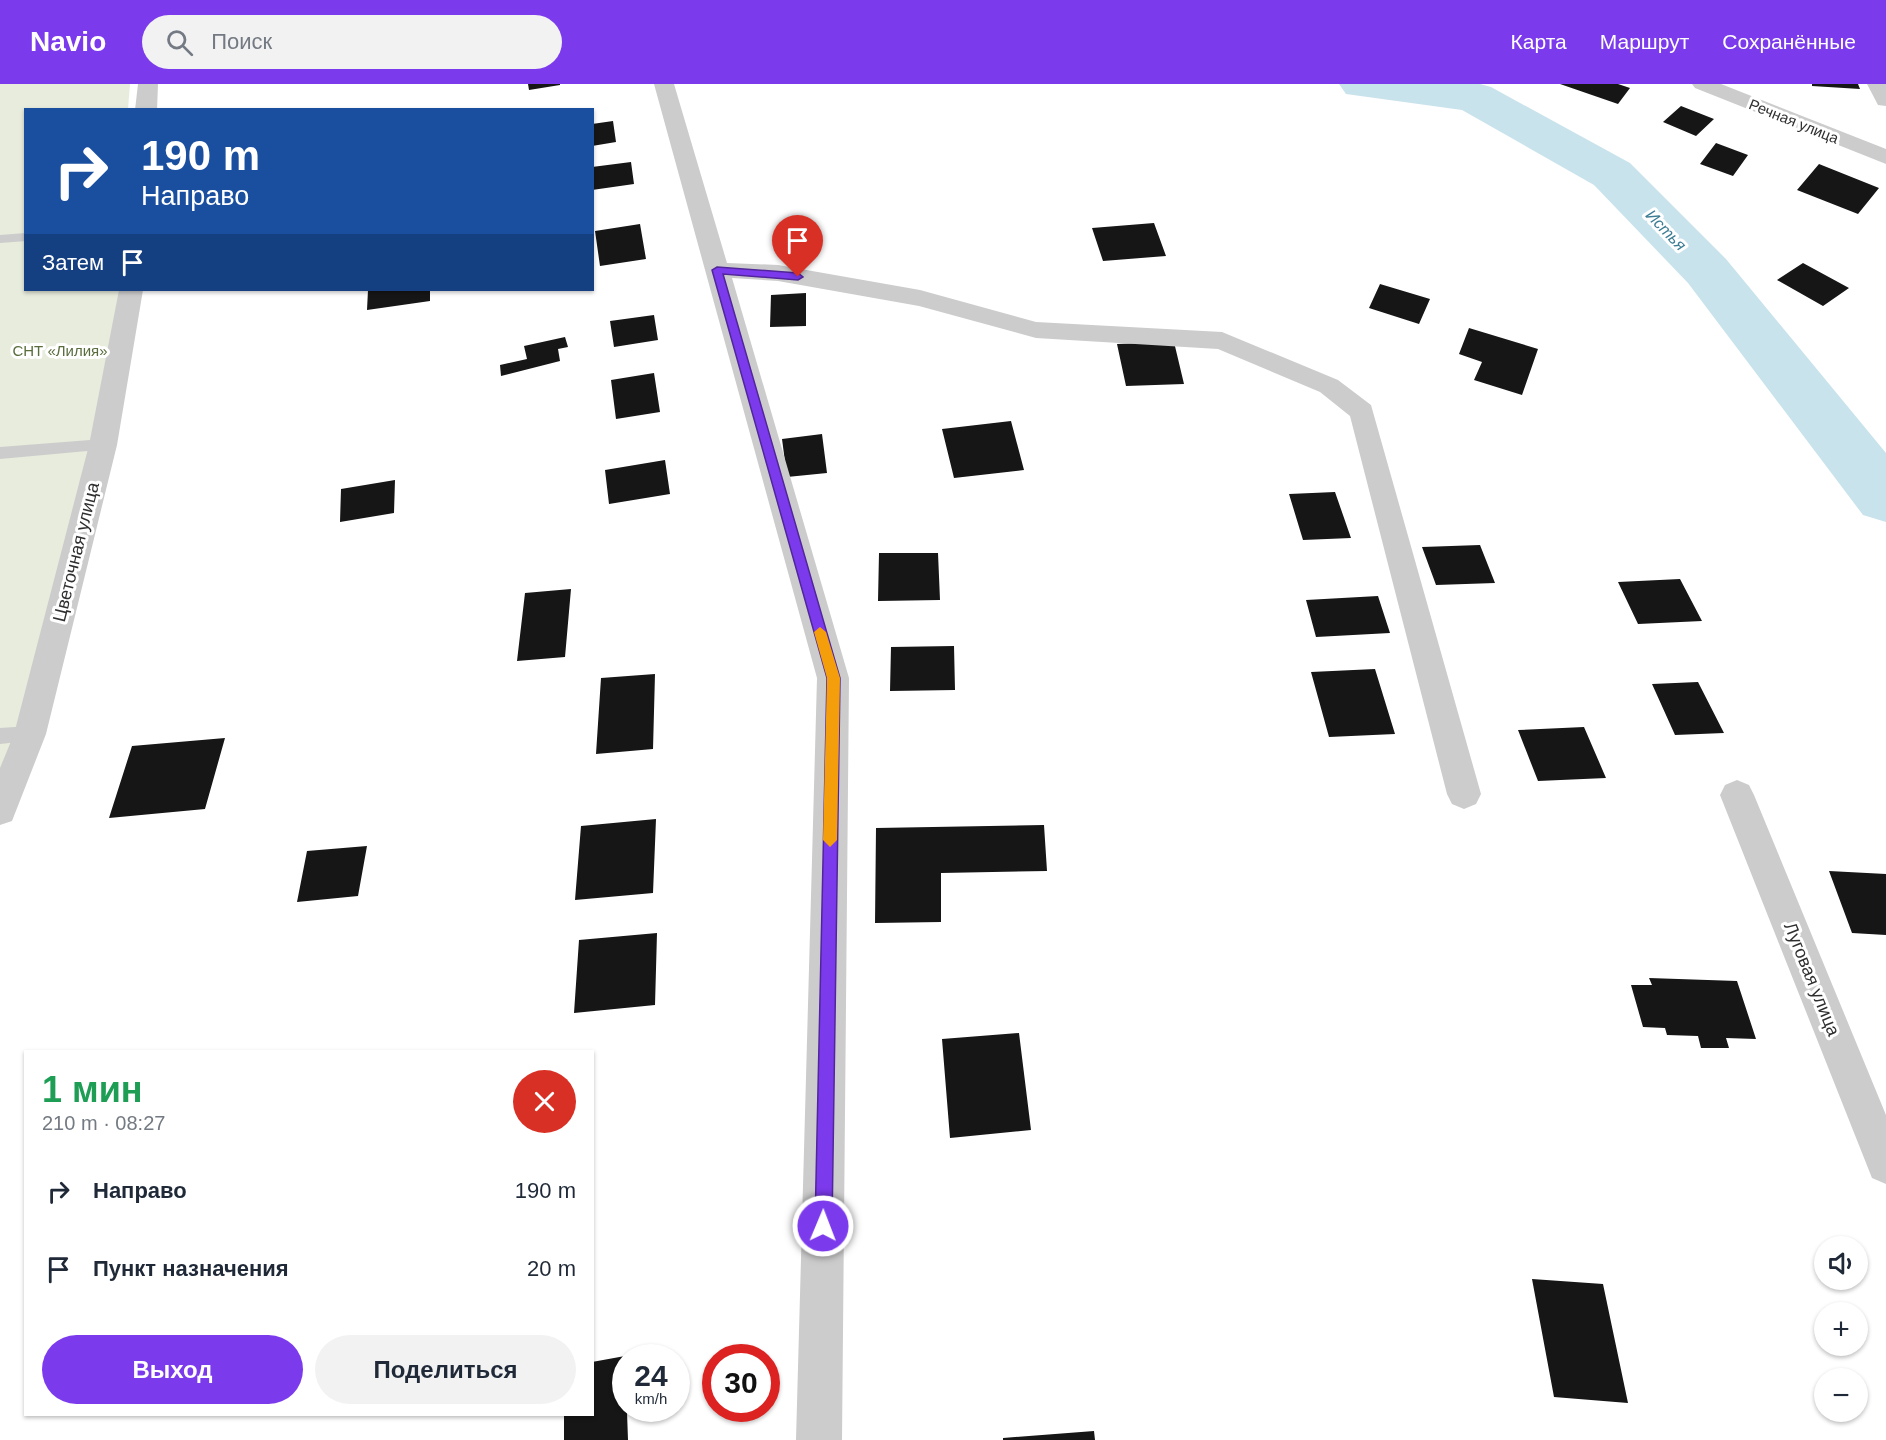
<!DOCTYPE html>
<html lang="ru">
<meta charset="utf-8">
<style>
:root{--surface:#fff;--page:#f2f2f3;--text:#1f2937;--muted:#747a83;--accent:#7c3aed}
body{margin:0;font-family:Arial,sans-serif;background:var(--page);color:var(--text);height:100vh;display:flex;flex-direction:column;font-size:22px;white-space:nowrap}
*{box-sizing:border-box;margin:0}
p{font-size:20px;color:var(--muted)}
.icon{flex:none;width:33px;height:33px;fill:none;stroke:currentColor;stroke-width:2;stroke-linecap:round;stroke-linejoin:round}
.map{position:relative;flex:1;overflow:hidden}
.side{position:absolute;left:24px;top:966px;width:570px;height:366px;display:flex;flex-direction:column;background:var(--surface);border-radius:0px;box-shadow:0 2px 4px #0004}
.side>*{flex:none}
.top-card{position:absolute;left:24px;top:24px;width:570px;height:183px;border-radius:0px;box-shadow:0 2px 4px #0004;background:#1a4fa0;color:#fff;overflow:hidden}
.tools{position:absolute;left:1814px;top:1152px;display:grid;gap:12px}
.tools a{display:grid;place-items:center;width:54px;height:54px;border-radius:50%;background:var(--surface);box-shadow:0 2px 4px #0004;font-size:30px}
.speed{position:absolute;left:612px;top:1260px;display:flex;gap:12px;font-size:30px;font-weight:700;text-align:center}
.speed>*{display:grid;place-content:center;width:78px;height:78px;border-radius:50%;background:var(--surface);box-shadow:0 2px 4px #0004;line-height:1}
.speed small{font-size:15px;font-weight:400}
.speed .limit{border:9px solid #d22;background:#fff;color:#111}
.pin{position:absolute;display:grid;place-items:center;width:51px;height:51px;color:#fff;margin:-62px -26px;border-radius:50% 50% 50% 0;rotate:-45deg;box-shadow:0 0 6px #0007}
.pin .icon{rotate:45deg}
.me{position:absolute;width:66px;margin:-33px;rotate:1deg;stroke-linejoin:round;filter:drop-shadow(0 0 4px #0008)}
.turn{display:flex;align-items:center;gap:21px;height:126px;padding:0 18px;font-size:27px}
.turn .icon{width:78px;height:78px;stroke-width:2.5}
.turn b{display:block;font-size:42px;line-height:51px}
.then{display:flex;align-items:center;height:57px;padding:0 18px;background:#0003;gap:12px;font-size:22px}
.round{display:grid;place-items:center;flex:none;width:63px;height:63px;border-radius:32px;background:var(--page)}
.headline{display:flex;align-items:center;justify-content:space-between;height:102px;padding:0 18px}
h1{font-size:36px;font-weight:600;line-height:45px;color:#1e9e55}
.primary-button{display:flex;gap:12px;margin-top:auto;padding:12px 18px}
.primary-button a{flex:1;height:69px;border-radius:36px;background:var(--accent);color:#fff;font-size:24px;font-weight:600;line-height:69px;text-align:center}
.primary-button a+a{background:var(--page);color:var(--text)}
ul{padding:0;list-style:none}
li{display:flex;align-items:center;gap:18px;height:78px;padding:0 18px}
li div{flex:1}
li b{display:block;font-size:22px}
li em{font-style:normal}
header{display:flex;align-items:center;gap:36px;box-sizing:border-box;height:84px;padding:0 30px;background:var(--accent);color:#fff}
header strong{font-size:28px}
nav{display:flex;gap:33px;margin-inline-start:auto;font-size:21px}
.search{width:420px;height:54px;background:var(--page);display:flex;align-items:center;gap:15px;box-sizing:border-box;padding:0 21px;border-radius:33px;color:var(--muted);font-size:22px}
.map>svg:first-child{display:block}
.green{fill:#e7ecdd}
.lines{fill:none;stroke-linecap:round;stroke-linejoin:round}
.river{fill:#c9e3ec;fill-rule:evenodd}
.building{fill:#161616}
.service{fill:#ccc;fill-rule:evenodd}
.minor{fill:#ccc;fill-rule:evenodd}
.route{fill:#7c3aed;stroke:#51269a;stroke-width:1.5}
.slow{fill:#f59e0b}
.labels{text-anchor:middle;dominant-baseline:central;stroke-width:6;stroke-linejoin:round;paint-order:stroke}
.far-street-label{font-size:15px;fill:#2f2f2f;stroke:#fff}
.far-park-label{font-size:15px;fill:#586c3c;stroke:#fff}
.far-water-label{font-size:16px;font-style:italic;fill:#3c7c93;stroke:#fff}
.street-label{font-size:18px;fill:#2f2f2f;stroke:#fff}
</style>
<header>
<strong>Navio</strong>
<div class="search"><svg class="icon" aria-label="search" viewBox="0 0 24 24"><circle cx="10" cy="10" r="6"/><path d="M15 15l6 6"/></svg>Поиск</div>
<nav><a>Карта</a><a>Маршрут</a><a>Сохранённые</a></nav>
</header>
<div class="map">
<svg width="1886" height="1356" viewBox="0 0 1886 1356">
<rect width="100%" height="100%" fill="#fff"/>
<path class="green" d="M0,0H130L128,25L26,26L25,152L0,154Z
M25,156L26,206H131V217L0,716V157Z"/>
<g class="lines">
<path class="river" d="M1339,0H1480L1491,3L1630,79L1726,175L1886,369V438L1863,431L1688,199L1594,101L1462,26L1346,10Z"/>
</g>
<path class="building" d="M528,0H560V1L529,6Z
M1560,0H1618L1630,4L1618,20Z
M1812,0H1858L1860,5L1812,2Z
M1681,22L1714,35L1696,52L1663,38Z
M613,37L616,58L592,62V40Z
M1716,59L1748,71L1733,92L1700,80Z
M631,78L634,100L592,106V83Z
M1819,80L1879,104L1858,130L1797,106Z
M1154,139L1166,172L1103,177L1092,144Z
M640,140L646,175L600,182L595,147Z
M1803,179L1849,204L1823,222L1777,196Z
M1380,200L1430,215L1419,240L1369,224Z
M368,206H430V217L367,226Z
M806,209V242L770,243L771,211Z
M654,231L658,256L614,263L610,237Z
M1469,244L1538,265L1522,311L1474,296L1482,278L1459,270Z
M565,253L568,263L558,265L560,277L501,292L500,281L527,275L524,262Z
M1174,258L1184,300L1126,302L1117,260Z
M654,289L660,328L616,335L611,296Z
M1011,337L1024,386L954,394L942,345Z
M822,350L827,389L787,393L782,355Z
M665,376L670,410L609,420L605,386Z
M395,396L394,429L340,438L341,405Z
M1335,408L1351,454L1303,456L1289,410Z
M1480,461L1495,499L1436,501L1422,463Z
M879,469H938L940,516L878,517Z
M1680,495L1702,537L1638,540L1618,498Z
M571,505L565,573L517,577L525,509Z
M1378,512L1390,549L1316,553L1306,516Z
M954,562L955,606L890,607L891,563Z
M1375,585L1395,650L1329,653L1311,588Z
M655,590L653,665L596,670L601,594Z
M1698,598L1724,649L1675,651L1652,600Z
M1584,643L1606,694L1538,697L1518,646Z
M225,654L205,725L109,734L132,662Z
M656,735L653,809L575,816L581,742Z
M1044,741L1047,787L941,789V838L875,839L876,744Z
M367,762L358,812L297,818L307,767Z
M1829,787L1886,790V851L1852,849Z
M657,849L655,921L574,929L579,856Z
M1649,894L1737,897L1756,955L1726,954L1729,964H1701L1698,952L1667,951L1665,944L1643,943L1631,901H1652Z
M1019,949L1031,1046L950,1054L942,955Z
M1532,1195L1603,1200L1628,1319L1554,1313Z
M625,1272L628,1356H564V1330H592V1278Z
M1094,1347L1095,1356H1003V1354Z"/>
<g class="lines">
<path class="service" d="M26,149V157L0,159V151Z
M103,355L111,361L109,365L0,375V363Z
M30,642L37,644L40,650L37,656L0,660V644Z"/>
<path class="minor" d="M138,0H158L157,26H135Z
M654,0H674L727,179L778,181L920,206L1036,238L1222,248L1338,296L1371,321L1481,710L1476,720L1464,725L1452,720L1447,710L1350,332L1320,308L1218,265L1036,254L919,222L778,197L732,194L849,594L842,1356H796L817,594Z
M1692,0H1721L1886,65V80L1695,4Z
M1867,0H1886V22L1878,21Z
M119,206H143L117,361L46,650L12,737L0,741V684L14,650L89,361Z
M1737,696L1749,701L1754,711L1886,1031V1100L1872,1094L1720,711L1725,701Z"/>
</g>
<path class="route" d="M717,183L798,189L803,193L798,196L723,190L840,594L832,1142L829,1148L823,1150L817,1148L815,1142L827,594L712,186Z"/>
<path class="slow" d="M820,543L826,548L840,594L837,756L830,763L823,756L827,594L814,548Z"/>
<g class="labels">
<g class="far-street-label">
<text transform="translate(1794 37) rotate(22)">Речная улица</text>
</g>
<g class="far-park-label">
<text x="60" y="266">СНТ «Лилия»</text>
</g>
<g class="far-water-label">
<text transform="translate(1666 146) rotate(46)">Истья</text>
</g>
<g class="street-label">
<text transform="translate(76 468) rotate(-76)">Цветочная улица</text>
<text transform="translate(1812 895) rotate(68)">Луговая улица</text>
</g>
</g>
</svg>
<div class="tools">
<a><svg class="icon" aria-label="sound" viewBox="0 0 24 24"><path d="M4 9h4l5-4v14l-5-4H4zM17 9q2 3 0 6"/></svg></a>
<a>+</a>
<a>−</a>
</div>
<div class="speed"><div>24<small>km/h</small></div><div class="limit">30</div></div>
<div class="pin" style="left:798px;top:193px;background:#d93025"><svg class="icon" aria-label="arrive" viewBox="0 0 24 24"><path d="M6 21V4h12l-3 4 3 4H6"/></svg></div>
<svg class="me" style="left:823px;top:1142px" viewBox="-20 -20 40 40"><circle r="17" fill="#7c3aed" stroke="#fff" stroke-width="3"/><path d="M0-11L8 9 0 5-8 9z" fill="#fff"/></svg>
<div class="top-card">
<div class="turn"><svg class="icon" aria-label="right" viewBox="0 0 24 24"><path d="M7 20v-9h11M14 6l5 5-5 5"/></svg><div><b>190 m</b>Направо</div></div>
<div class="then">Затем<svg class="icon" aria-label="arrive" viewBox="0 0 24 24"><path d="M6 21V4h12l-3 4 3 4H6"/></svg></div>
</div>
<section class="side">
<div class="headline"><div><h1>1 мин</h1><p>210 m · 08:27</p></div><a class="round" style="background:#d93025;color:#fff"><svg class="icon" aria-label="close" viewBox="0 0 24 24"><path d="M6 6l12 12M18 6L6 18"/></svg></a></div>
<ul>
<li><svg class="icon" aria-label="right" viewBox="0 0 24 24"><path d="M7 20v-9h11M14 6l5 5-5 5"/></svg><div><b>Направо</b></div><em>190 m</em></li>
<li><svg class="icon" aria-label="arrive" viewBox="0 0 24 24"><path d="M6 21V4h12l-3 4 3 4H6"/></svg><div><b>Пункт назначения</b></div><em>20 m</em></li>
</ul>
<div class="primary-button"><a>Выход</a><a>Поделиться</a></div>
</section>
</div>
